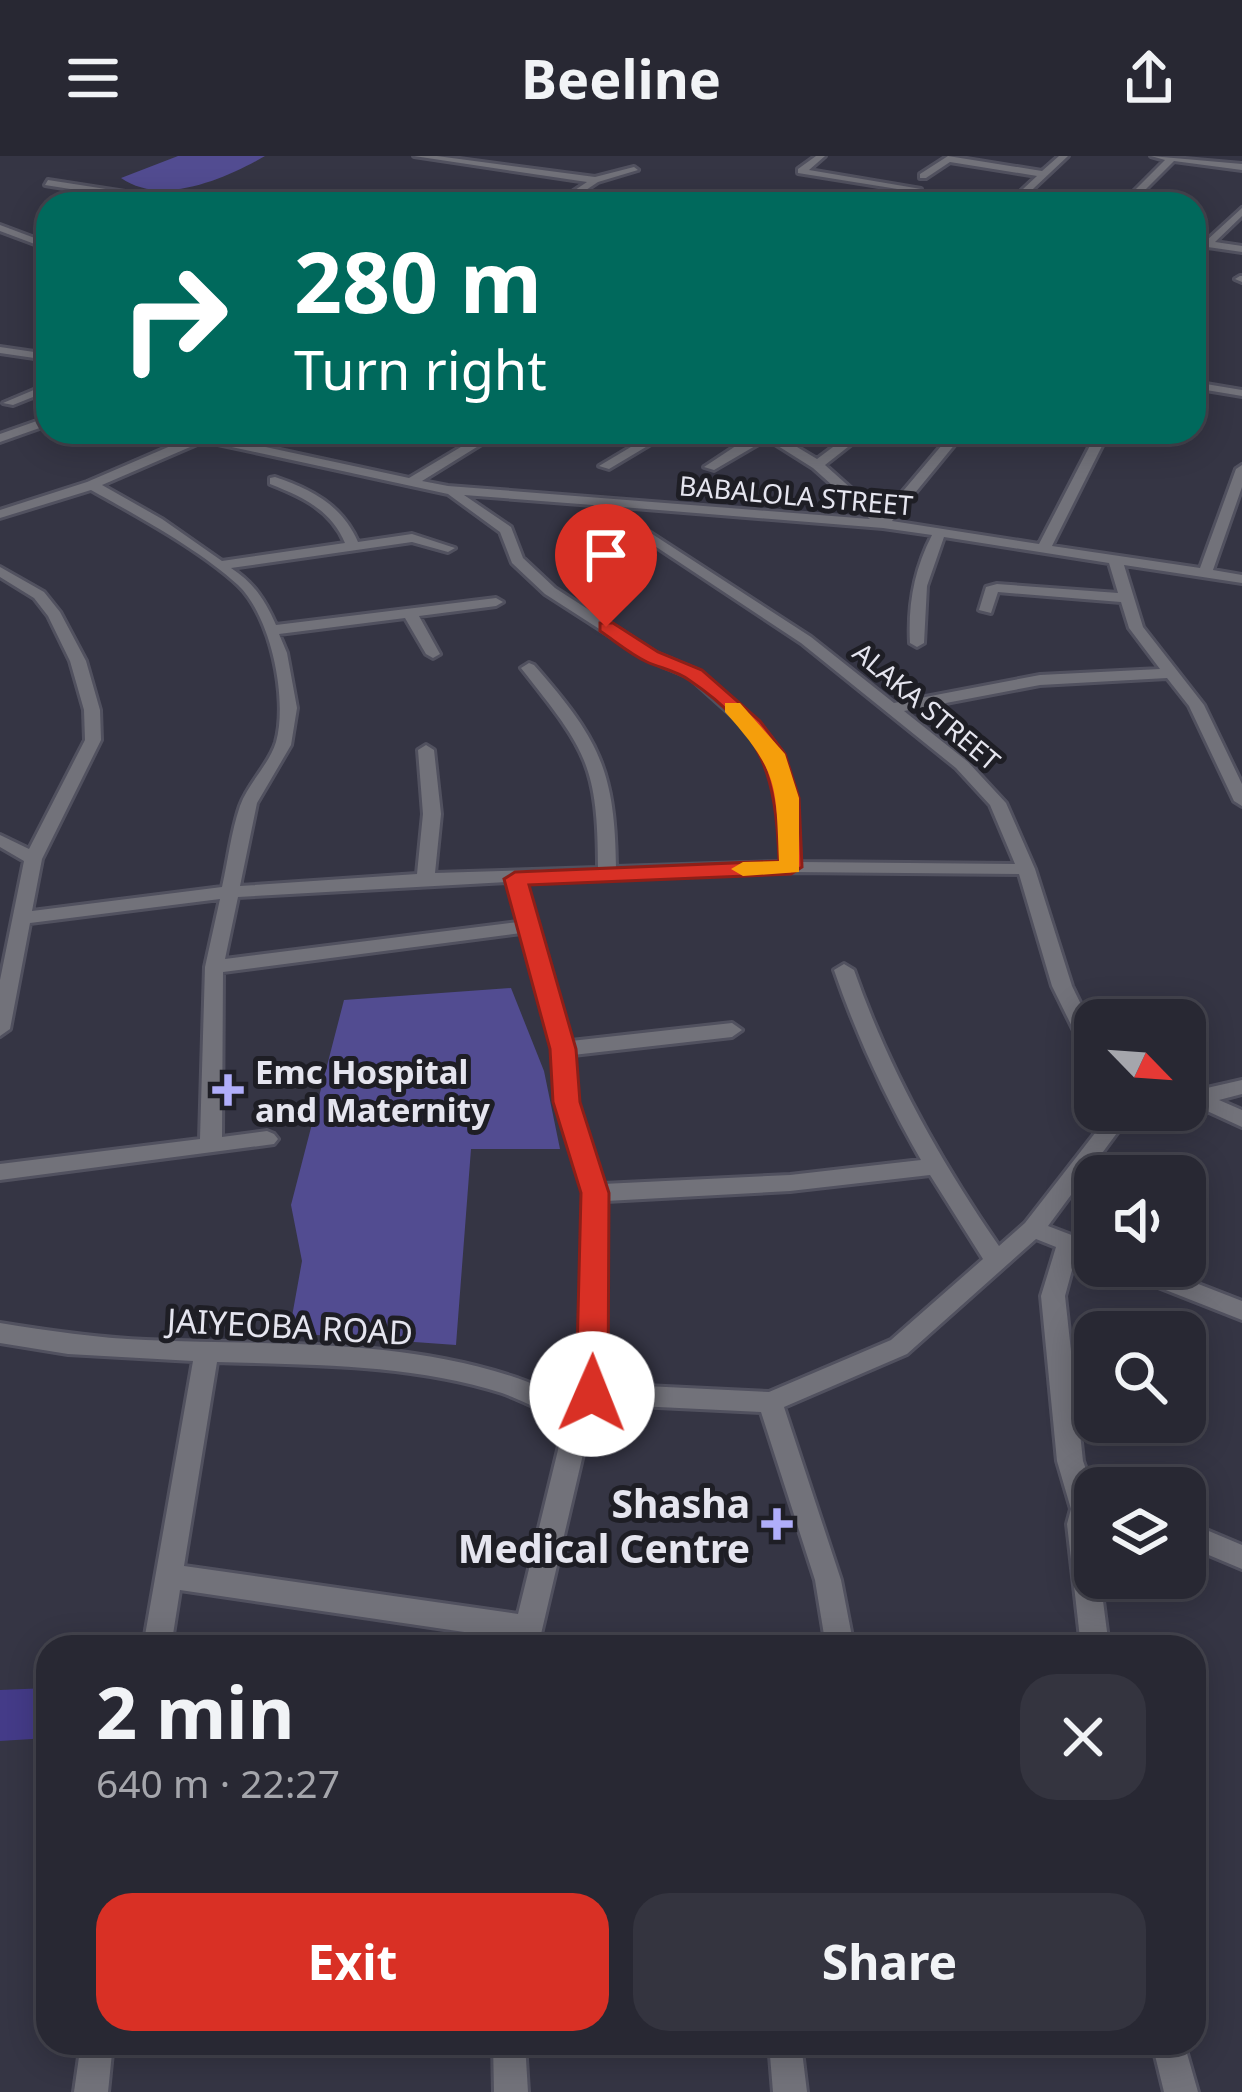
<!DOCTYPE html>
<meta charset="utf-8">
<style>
:root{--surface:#282833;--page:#34343f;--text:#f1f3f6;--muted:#a5a6ac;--line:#44444e;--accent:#d93025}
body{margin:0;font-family:"Noto Sans",sans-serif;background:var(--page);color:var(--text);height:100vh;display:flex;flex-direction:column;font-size:45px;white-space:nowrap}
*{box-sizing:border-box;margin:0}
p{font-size:39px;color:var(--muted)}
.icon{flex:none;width:66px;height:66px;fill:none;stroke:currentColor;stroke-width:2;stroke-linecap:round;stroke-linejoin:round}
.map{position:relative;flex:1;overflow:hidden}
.drawer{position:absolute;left:36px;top:1479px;width:1170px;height:420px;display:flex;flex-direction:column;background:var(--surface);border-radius:36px;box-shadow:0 6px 30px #0003,0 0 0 3px var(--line)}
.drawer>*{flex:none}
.top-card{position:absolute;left:36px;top:36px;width:1170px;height:252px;border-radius:36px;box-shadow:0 6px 30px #0003,0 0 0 3px var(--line);background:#00695c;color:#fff;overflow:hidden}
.needle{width:78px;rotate:115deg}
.buttons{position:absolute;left:1074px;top:843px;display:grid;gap:24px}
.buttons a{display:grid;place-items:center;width:132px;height:132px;border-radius:24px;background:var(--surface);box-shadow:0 6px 30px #0003,0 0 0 3px var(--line);font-size:60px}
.pin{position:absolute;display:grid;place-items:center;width:102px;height:102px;color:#fff;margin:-123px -51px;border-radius:50% 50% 50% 0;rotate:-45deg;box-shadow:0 0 12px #0007}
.pin .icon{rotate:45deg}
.me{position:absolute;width:132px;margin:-66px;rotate:1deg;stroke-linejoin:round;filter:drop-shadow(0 0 9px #0008)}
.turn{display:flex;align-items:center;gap:42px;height:252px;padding:0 60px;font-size:54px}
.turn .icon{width:156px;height:156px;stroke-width:2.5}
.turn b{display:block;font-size:84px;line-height:102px}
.round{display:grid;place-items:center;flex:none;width:126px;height:126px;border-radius:36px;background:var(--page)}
.headline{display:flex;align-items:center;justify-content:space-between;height:204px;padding:0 60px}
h1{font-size:72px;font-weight:700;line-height:90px}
.button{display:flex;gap:24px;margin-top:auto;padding:24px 60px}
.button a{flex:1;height:138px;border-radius:36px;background:var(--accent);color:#fff;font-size:48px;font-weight:700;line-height:138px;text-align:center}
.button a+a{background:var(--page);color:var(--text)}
header{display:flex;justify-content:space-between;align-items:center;height:156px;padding:0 60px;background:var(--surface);font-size:54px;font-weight:700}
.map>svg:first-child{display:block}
.green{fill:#524c91}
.building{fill:#443b88}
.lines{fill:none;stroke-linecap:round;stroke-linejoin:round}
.street-casing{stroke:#51515f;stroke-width:6}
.street{fill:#72727a;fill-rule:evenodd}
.route{fill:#d93025;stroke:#8d1f18;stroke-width:3}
.slow{fill:#f59e0b}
.poi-dot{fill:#b0aefa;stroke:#1e1e25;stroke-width:4.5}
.labels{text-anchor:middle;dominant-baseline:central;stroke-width:10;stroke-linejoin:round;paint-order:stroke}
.far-street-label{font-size:27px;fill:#e5e5ef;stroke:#1e1e25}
.poi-label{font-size:33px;font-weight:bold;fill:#e5e5ef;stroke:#1e1e25;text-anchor:start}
.street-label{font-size:33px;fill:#e5e5ef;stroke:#1e1e25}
.near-poi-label{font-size:39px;font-weight:bold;fill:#e5e5ef;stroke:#1e1e25;text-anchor:end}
</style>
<header><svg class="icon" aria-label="menu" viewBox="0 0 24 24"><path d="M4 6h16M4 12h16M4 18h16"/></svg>Beeline<svg class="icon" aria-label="share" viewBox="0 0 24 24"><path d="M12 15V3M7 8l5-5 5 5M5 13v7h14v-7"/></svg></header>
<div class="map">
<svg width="1242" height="1936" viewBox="0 0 1242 1936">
<rect width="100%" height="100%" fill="#353544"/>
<path class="green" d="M178,0H265C227,22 162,51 121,22Z
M511,832L544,915L560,993H471L456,1189L289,1177L302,1105L291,1049L344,844Z"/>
<path class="building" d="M48,1532V1582L0,1585V1534Z"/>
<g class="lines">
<defs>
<path id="street" d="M414,0H437L595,21L634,11L638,14L598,26L565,48H554L587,26Z
M816,0H825L809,14L921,33L916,36L798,17V13Z
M948,0L1042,15L1059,0H1068L1017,48H1007L1037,20L950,6L926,22H920V18Z
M1151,0L1242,8V14L1174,5L1131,48H1121L1165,4Z
M48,24L183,45L188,48H165L45,29Z
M1242,52V60L1215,86L1242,90V96L1194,89V83L1206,85Z
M0,69L48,87V93L0,75Z
M1240,120H1242V126L1235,123Z
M0,191L48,198V204L0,197Z
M1194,226L1242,234V240L1194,232Z
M48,228V235L13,249L3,247Z
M48,261V269L0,286V278Z
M203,276H219L215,280L409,322L486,276H501L422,325L448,330L870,363L813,312L767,283L714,314L704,311L757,276H772L817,303L853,276H867L825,309L882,360L953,276H965L892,365L1039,388L1097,276H1109L1052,390L1200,412L1236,313L1242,309V331L1213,414L1242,419V427L1124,409L1143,471L1204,549L1242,628V650L1234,645L1189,550L1167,522L1040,529L904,555L968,606L1006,647L1035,713L1072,830L1095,877V904L1085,897L1052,830L1019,718L791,716L525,725L571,885L732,867L742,874L732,881L573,899L576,946L603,1028L790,1019L921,1004C886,943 857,881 834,814L844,808L854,814C889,914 939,1003 999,1090L1025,1067L1113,954H1134L1048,1070L1095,1088V1106L1076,1099L1065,1140L1083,1305L1095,1338V1422H1100L1109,1491H1081L1067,1368L1071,1353L1057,1305L1041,1140L1056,1091L1036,1083L907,1198L784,1251L841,1424L854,1491H826L815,1424L761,1256L597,1248L583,1256L588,1268L584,1294L538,1491H510L512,1483L180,1434L171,1491H143L193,1205L68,1198L0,1187V1167C49,1175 97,1182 146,1184C267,1189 394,1182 511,1220C531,1226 551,1236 570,1245L580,1234L584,1037L556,946L553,893L521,777L223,816L222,981L267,975L274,978L278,983L274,988L0,1024V1008L200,983L205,811L220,743L30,767L10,873L0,880V824L24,705L0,691V679L29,693L85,584L84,554L70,505L48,460L34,442L0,421V411L44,436L60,456L86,505L100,554L101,584L42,703L32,755L222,731C228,705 231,676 240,650C248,627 269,609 276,586C288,543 271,460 238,429C200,394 136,359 91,334L0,362V354L87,326ZM204,285L448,338L500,376L512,407L545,438L646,503L689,521L747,573L767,599L780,642L782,706L616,711C615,613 598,582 534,509L529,507L521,512C584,592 598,606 598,712L435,717L441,658L434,594L426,589L418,594L423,658L417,718L240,730L257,647L291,589L297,552L287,497L279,478L405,462L426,498L433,502L440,498L419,460L496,450L503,446L496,442L276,469C265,444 254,427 231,412L412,386L448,396L455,392L412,378L358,386C342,349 311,333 275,321L270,322V328C303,341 331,354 345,387L222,405L162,363L102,329ZM464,339L593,349L801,487L956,612L990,649L1015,708L800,706L796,642L783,598L759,567L699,515L656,497L555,432L523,402L511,371ZM609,350L883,372L932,379C914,414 908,448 910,487L917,491L924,487L927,430L944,381L1109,407L1118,437L997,428L986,431L979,454L991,457L998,436L1121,446L1129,472L1160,513L1040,519L894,547L811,481ZM507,726L518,766L225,803L238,741ZM930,1019L983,1103L891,1184L769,1236L604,1228L606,1045L790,1035ZM217,1206C312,1209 411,1208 502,1237C522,1244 542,1255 561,1263L564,1268L558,1294L518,1458L184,1410Z
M656,276H671L609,313L599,310Z
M1242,924V938L1219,944L1242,954V971L1194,949L1185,951V937Z
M1117,1110H1152L1242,1145V1164L1120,1116Z
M1185,1365L1242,1389V1413L1185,1389Z
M81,1887H113L108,1936H74Z
M493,1887H525L528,1936H494Z
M769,1887H801L807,1936H773Z
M1152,1887H1184L1198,1936H1164Z"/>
</defs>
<use href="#street" class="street-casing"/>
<use href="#street" class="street"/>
</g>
<path class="route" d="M600,467H613L658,496L702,514L760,565L785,598L799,642L802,711L791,718L529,729L576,893L580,946L609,1037L608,1238L603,1248H581L576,1238L581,1037L553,946L550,893L504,723L515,716L779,705C776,620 763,574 689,524C677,515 660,512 647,506C630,498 615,485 600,475Z"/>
<path class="slow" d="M725,547H740L785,598L799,642V716L743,720L731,713L743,706L779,705C776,627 778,615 725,556Z"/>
<g class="poi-dot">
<path d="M222 916h12v12h12v12h-12v12h-12v-12h-12v-12h12z"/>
<path d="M771 1350h12v12h12v12h-12v12h-12v-12h-12v-12h12z"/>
</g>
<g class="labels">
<g class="far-street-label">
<text transform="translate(796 339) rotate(5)">BABALOLA STREET</text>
<text transform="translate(927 550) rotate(40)">ALAKA STREET</text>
</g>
<g class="poi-label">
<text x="255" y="915">Emc Hospital<tspan x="255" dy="38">and Maternity</tspan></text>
</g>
<g class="street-label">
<text transform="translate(290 1170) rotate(3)">JAIYEOBA ROAD</text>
</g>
<g class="near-poi-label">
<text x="750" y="1346">Shasha<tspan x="750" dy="45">Medical Centre</tspan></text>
</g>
</g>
</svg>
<div class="buttons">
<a><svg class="needle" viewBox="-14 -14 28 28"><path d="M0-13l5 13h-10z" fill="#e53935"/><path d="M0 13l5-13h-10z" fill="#a5a6ac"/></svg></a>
<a><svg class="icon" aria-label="sound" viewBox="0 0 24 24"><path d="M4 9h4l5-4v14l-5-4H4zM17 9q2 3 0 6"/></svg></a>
<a><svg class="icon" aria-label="search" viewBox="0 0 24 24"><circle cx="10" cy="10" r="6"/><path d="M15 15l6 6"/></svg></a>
<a><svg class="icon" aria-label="layers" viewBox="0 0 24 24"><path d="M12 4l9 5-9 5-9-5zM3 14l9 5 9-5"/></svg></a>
</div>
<div class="pin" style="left:606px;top:471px;background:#d93025"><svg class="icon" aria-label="arrive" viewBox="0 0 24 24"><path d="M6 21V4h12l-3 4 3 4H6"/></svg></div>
<svg class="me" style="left:592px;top:1238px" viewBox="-20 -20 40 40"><circle r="19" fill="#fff"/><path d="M0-13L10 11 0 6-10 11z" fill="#d93025"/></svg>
<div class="top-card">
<div class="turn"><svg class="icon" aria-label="right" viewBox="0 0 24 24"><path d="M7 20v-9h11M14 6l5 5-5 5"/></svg><div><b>280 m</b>Turn right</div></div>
</div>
<section class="drawer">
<div class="headline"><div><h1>2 min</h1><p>640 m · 22:27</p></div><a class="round"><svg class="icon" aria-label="close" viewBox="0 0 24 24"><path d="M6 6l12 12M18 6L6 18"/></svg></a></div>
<div class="button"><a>Exit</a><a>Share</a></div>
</section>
</div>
